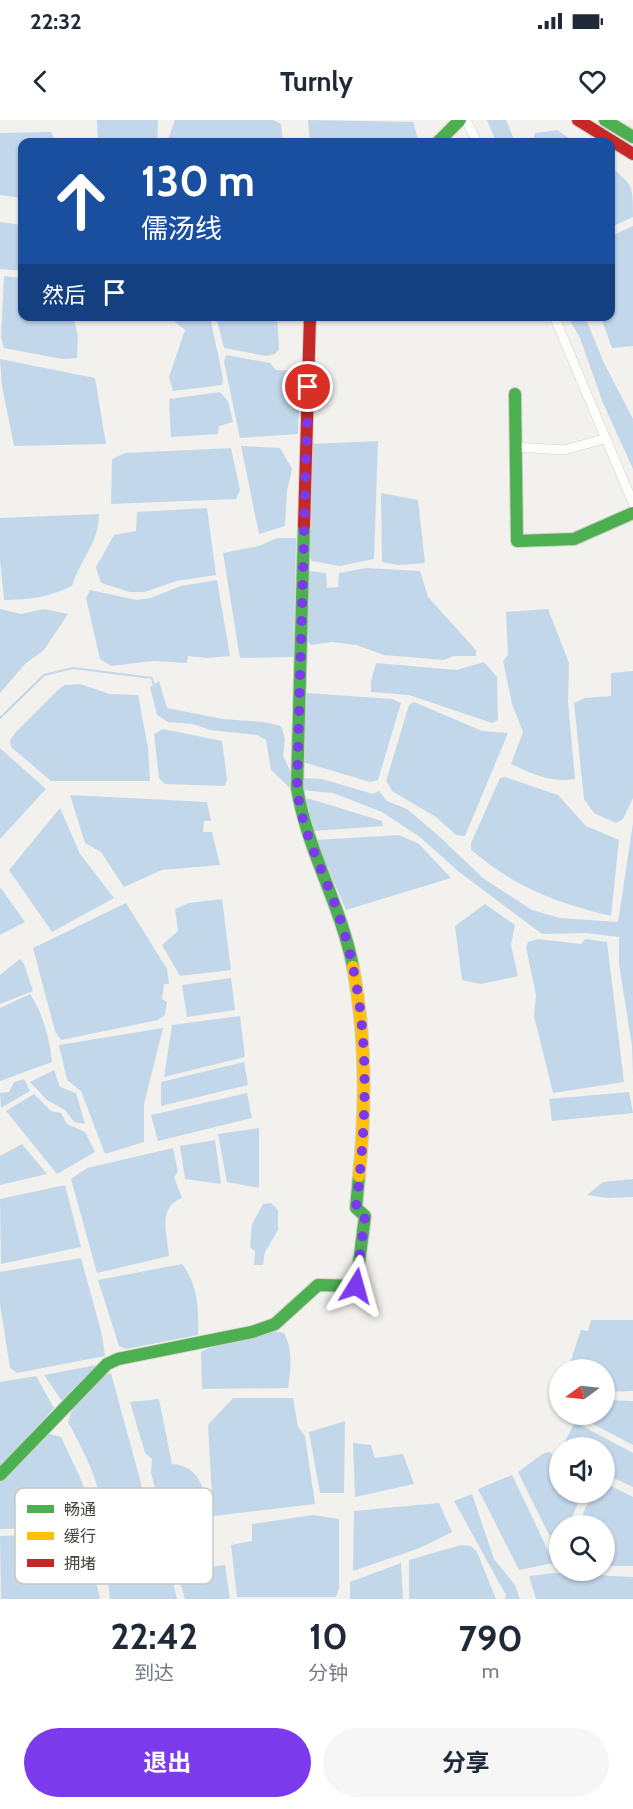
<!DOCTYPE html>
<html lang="zh">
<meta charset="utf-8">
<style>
:root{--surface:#fff;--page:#f6f6f7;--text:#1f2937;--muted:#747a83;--accent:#7c3aed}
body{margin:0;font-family:Cabin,"Noto Sans SC",sans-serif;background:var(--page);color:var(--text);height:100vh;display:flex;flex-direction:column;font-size:22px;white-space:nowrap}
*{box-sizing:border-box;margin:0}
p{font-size:20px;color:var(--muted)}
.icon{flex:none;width:33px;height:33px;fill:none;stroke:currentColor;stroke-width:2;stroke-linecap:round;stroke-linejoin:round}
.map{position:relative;height:1479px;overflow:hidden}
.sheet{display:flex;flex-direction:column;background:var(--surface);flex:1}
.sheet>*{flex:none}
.banner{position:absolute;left:18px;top:18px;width:597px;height:183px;border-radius:12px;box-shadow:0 2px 4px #0004;background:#1a4fa0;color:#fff;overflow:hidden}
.needle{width:39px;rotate:255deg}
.fabs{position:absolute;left:549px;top:1239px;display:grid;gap:12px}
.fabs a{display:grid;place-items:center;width:66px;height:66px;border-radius:50%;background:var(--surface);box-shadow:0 2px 4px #0004;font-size:30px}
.pin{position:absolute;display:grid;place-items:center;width:51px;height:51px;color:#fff;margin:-26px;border:3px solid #fff;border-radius:50%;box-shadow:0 2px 6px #0007}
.me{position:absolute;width:66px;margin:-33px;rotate:8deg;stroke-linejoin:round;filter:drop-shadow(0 0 4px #0008)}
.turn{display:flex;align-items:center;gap:21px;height:126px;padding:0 24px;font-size:27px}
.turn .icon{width:78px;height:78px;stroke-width:2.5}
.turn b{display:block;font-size:42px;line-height:51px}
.then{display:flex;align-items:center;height:57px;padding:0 24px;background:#0003;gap:12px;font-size:22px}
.eta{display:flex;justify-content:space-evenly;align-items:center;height:102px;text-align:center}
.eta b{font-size:36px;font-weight:700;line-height:42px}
.button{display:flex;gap:12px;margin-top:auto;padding:12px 24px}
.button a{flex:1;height:69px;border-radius:36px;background:var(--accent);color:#fff;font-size:24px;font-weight:700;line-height:69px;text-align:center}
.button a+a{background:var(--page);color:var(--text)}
.status{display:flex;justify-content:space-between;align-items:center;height:42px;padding:0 30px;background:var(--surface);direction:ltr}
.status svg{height:16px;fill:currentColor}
header{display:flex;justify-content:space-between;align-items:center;height:78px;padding:0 24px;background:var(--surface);font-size:27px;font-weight:700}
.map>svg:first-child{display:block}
.water{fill:#c3d7ea}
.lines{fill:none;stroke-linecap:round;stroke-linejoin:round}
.stream{stroke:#c3d7ea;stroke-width:2}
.street-casing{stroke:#d0cfcb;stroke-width:10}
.fast-casing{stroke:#d1d0c7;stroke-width:14}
.slow-casing{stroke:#d1d0c7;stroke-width:14}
.jam-casing{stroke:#d1d0c7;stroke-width:14}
.street{stroke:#fdfdfc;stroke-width:9}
.fast{stroke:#4caf50;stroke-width:12}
.slow{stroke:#ffc107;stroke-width:12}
.jam{stroke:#c62828;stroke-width:12}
.route{stroke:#7c3aed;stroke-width:10;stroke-dasharray:0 18}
.key{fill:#fff;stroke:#c8c7c4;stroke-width:1.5}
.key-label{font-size:16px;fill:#48433a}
</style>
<div class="status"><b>22:32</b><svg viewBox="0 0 49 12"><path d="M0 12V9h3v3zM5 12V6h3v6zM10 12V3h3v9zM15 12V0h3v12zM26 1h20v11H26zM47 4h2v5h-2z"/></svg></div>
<header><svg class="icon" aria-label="back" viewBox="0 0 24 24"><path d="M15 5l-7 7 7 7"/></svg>Turnly<svg class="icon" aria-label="heart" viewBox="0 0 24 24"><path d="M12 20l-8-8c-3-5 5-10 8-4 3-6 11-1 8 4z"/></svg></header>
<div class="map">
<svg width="633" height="1479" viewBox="0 0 633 1479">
<rect width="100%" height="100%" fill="#f2f1ee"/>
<path class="water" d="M97,0H158L157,22H98Z
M175,0H273L281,4L283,22H167Z
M308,0L413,2L419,22H310Z
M487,0H506L515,22H496Z
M557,10L575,22H533L535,13Z
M51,12L56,22H22V78L0,75V13Z
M611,47C633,66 633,65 633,97L611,107Z
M0,102L22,105V151L0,149Z
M633,106V226L612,228L601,197L610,196L611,116Z
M4,156L22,158V196L73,197L78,215L77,238L62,239L4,228L1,217Z
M169,197H210L223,258L222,265L173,271L169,257L185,210Z
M216,197H277L279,229L275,234L266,236L224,228Z
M568,197H585L604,243L633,299V349L603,283L580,218Z
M226,235L270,243L276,250L300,251L298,314L240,318L224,242Z
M0,239L95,258L106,324L14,326L2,266Z
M220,272L228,281L233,302L219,306L218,314L171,317L169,279Z
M378,321L374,439L340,446L312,441L309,435L311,324Z
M241,326L280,328L292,349L287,371L285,406L259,414Z
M231,328L240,370L236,379L111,384L112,339L125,333Z
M381,373L418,380L425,443L398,445L382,442Z
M207,388L216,455L176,461L145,472H130L101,463L96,447L114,415L136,411L137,392Z
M99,394C99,423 80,440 72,466C50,477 29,480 4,480L0,440V398Z
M277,418H296L294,537L240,538L223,433L259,426Z
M366,448L420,451L428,477L476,530V536H454L443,540L384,535L356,525L332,522L311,525L307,521L309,451L326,453L327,468L338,467L339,453Z
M217,460L230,536L207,538L188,536L187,543L153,541L111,546L100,539L86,478L90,470L137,480L150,478L181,466Z
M0,489L21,494L44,489L68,494L44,530L25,544L0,573Z
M548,489L569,543L568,582L575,659C551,663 532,654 511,644L523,612L512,584L503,541L508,535L506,492Z
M484,542L497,557L498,600L492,603L409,575L371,572V561L376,543L457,550Z
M633,551V678L623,699L616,703L594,693L584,679L574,583L585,578L611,576V553Z
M159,561L167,588L223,599L264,602L281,606L285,619L283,635L290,651L303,658L322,659L373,674L379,671L387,681L407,689L440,717L483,758L532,790L560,798L618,802L633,703V957L632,926L619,844V817L586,813L542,814L458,751L420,717L382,692L333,673L291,669L271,650L266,620L257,615L210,610L193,604L168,602L157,595L150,567Z
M80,564L110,574L138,575L148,628L150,661H51L11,627L10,620L15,613L59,569L65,565Z
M307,573L392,579L401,583L378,660L370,662L303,642Z
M414,582L482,611L508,613L465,716L456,715L436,697L392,671L386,661L409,585Z
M163,609L222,621L227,659L225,666L165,664L159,658L154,614Z
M0,628L46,669L0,719Z
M505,657L558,675L586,706L619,720L611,796C553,782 517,768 471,730V723L500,658Z
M70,675L207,682L211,701H204L203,712H212L220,745L162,750L124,767L101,732L85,723Z
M307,678L382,701L383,706L314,711L305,684Z
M60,688L80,734L114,778L52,812L9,750Z
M399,715L419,724L451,758L346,790L316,720Z
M0,767L25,802L0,815Z
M222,779L231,850L180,856L162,825L178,811L175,789L189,783Z
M126,783L167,849L169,864H164L162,879L167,882L165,895L158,900L61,920L55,911L33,828Z
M485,784L515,805L511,825L518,856L481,864L462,860L455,806Z
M538,819L581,824L585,819L607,822L624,962L553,973L534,896L536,875L526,827L528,822Z
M20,839L24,844L33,871L0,884V855Z
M231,858L235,890L187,897L182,865Z
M30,874C43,893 50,920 52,942L0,961V888Z
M240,896L245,937L164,957L172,905Z
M163,908L144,984V1022L105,1034L81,971L67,960L59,925Z
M244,942L248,965L161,986V962Z
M54,950L60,967L76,973L85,1004L74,1002L65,990L47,980L30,962Z
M24,959L30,971L1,988L0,973L9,972L14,962Z
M629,972L633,993L552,1001L549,979Z
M247,973L252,998L158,1021L151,995Z
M34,974L51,991L61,993L67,1004L85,1012L95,1032L57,1054L6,991Z
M259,1008V1068L227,1062L218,1014Z
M215,1020L221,1064L185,1059L180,1026Z
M22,1024L47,1054L0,1065V1036Z
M173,1028L178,1052L174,1057L182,1078C157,1087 167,1114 169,1136L97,1153L71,1059L87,1048Z
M633,1059V1077L608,1078L587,1075L603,1062Z
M65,1065L81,1127L1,1144L0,1079Z
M271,1083L278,1090V1110L265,1132L263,1145H254L255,1131L250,1127L252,1104L263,1084Z
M81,1138L102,1215L105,1236L17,1253L10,1248L0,1184V1152Z
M182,1144C198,1164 199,1190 198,1215L126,1229L119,1226L98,1160Z
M591,1200H633V1271L605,1272L604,1250L568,1249L581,1210L588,1211Z
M276,1211L284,1213C293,1229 291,1250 288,1268L202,1269L201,1232C213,1224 258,1217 276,1211Z
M97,1245L62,1281L44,1255Z
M111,1253L152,1404L148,1408L112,1414L104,1411C105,1372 86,1335 68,1302L72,1290L104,1256Z
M36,1256L54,1288L0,1347V1262Z
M233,1278H293L298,1307L305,1316L315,1384L213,1396L208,1305Z
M159,1279L172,1344C202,1346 207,1374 206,1400L165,1406L151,1353L152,1339L145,1333L130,1282Z
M605,1280L633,1281V1325L576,1295L604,1294Z
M345,1301L344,1373H320L309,1312Z
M575,1302L633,1333V1367L605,1354L604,1328L562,1327Z
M49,1314L61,1317C73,1345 94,1376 90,1407L0,1409V1363Z
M353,1323L371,1325L375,1338L403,1334L414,1364L355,1377Z
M550,1332L559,1342L560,1372L582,1373L569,1405L560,1406L559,1424L554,1425L518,1352L544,1333Z
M512,1355L554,1443L519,1450L478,1369Z
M605,1363L633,1377V1446H605L604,1406L578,1405L592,1373L604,1372Z
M472,1374L494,1439L515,1465L520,1479H505L506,1475L454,1381Z
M439,1383L452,1412L420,1428L353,1451L354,1391Z
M313,1395L339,1399V1468L336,1477H237L231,1425L252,1421V1404Z
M85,1414L91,1416L93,1450L100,1479H1L0,1416Z
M150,1416L162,1421L177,1479H110L104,1424Z
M461,1425L471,1426L477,1432L496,1479H409V1440Z
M401,1443L403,1479H350V1462Z
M225,1445L230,1479H185L177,1451Z
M554,1453L633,1457V1479H536L529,1456Z"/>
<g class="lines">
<path class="stream" d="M0,598L44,555L73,548L152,558L154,567"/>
<defs>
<path id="street" d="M466,0L477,22
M554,196L633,383
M516,327L564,330L604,319"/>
<path id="fast" d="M605,0L633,17
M438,22L460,0
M515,274L517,421L574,419L633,393
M304,405L297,668C307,730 341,785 353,847
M0,1355L107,1244L118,1239L252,1212L275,1204L318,1165L356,1166L365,1096L356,1088L359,1056"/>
<path id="slow" d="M353,847C366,916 366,986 359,1056"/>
<path id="jam" d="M578,0L633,34
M304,405L310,196"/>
</defs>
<use href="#street" class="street-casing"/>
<use href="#fast" class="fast-casing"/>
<use href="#slow" class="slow-casing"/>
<use href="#jam" class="jam-casing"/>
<use href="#street" class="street"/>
<use href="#fast" class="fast"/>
<use href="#slow" class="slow"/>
<use href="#jam" class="jam"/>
</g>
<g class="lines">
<path class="route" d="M308,267L297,668C302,716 327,757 341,802C371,896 368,991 356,1088L365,1096L356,1166"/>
</g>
<rect x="15" y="1368" width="198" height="96" rx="9" class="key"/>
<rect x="27" y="1385" width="27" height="8" fill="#4caf50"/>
<rect x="27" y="1412" width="27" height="8" fill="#ffc107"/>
<rect x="27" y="1439" width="27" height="8" fill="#c62828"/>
<g class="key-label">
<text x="64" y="1395">畅通</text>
<text x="64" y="1422">缓行</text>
<text x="64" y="1449">拥堵</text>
</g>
</svg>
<div class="fabs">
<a><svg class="needle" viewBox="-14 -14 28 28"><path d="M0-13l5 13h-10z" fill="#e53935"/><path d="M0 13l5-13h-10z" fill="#747a83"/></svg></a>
<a><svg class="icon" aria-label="sound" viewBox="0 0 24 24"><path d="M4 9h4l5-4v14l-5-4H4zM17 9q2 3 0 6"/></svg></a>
<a><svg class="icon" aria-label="search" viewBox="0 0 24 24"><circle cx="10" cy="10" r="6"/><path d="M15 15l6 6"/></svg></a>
</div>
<div class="pin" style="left:308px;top:267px;background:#d93025"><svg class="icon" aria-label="arrive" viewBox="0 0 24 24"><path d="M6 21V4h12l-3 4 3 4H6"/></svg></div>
<svg class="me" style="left:356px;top:1166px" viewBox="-20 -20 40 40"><path d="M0-17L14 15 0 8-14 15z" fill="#7c3aed" stroke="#fff" stroke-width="4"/></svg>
<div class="banner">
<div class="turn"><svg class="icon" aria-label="ahead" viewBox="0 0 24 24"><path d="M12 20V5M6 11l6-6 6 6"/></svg><div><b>130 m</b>儒汤线</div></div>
<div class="then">然后<svg class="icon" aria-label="arrive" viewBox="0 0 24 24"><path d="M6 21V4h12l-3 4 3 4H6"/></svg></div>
</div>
</div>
<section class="sheet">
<div class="eta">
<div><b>22:42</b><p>到达</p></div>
<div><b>10</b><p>分钟</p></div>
<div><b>790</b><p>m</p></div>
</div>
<div class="button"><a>退出</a><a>分享</a></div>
</section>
